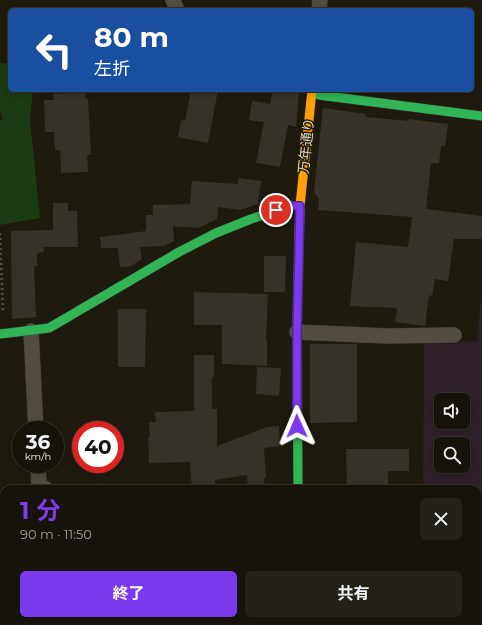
<!DOCTYPE html>
<html lang="ja">
<meta charset="utf-8">
<style>
:root{--surface:#16140a;--page:#232118;--text:#f1f3f6;--muted:#9e9e9c;--line:#35332b;--accent:#7c3aed}
body{margin:0;font-family:Montserrat,"Noto Sans JP",sans-serif;background:var(--page);color:var(--text);height:100vh;display:flex;flex-direction:column;font-size:15px;white-space:nowrap}
*{box-sizing:border-box;margin:0}
p{font-size:13px;color:var(--muted)}
.icon{flex:none;width:22px;height:22px;fill:none;stroke:currentColor;stroke-width:2;stroke-linecap:round;stroke-linejoin:round}
.map{position:relative;flex:1;overflow:hidden}
.sheet{position:absolute;left:0px;top:485px;width:482px;height:140px;display:flex;flex-direction:column;background:var(--surface);border-radius:12px 12px 0 0;box-shadow:0 2px 6px #0003,0 0 0 1px var(--line)}
.sheet>*{flex:none}
.top-card{position:absolute;left:8px;top:8px;width:466px;height:84px;border-radius:6px;box-shadow:0 2px 6px #0003,0 0 0 1px var(--line);background:#1a4fa0;color:#fff;overflow:hidden}
.fabs{position:absolute;left:434px;top:393px;display:grid;gap:8px}
.fabs a{display:grid;place-items:center;width:36px;height:36px;border-radius:6px;background:var(--surface);box-shadow:0 2px 6px #0003,0 0 0 1px var(--line);font-size:20px}
.speed{position:absolute;left:12px;top:421px;display:flex;gap:8px;font-size:20px;font-weight:700;text-align:center}
.speed>*{display:grid;place-content:center;width:52px;height:52px;border-radius:50%;background:var(--surface);box-shadow:0 2px 6px #0003,0 0 0 1px var(--line);line-height:1}
.speed small{font-size:10px;font-weight:400}
.speed .limit{border:6px solid #d22;background:#fff;color:#111}
.pin{position:absolute;display:grid;place-items:center;width:34px;height:34px;color:#fff;margin:-17px;border:2px solid #fff;border-radius:50%;box-shadow:0 1px 4px #0007}
.me{position:absolute;width:44px;margin:-22px;rotate:359deg;stroke-linejoin:round;filter:drop-shadow(0 0 3px #0008)}
.turn{display:flex;align-items:center;gap:14px;height:84px;padding:0 20px;font-size:18px}
.turn .icon{width:52px;height:52px;stroke-width:2.5}
.turn b{display:block;font-size:28px;line-height:34px}
.round{display:grid;place-items:center;flex:none;width:42px;height:42px;border-radius:6px;background:var(--page)}
.overview{display:flex;align-items:center;justify-content:space-between;height:68px;padding:0 20px}
h1{font-size:24px;font-weight:700;line-height:30px;color:var(--accent)}
.cta{display:flex;gap:8px;margin-top:auto;padding:8px 20px}
.cta a{flex:1;height:46px;border-radius:6px;background:var(--accent);color:#fff;font-size:16px;font-weight:700;line-height:46px;text-align:center}
.cta a+a{background:var(--page);color:var(--text)}
.map>svg:first-child{display:block}
.industrial{fill:#2c1f28;fill-rule:evenodd}
.green{fill:#1b3b12}
.building{fill:#373229}
.lines{fill:none;stroke-linecap:round;stroke-linejoin:round}
.street-casing{stroke:#3a372d;stroke-width:16}
.fast-casing{stroke:#3a372d;stroke-width:10}
.slow-casing{stroke:#3a372d;stroke-width:10}
.path{stroke:#544f44;stroke-width:2.5;stroke-dasharray:2 3;stroke-linecap:butt}
.street{stroke:#514b40;stroke-width:15}
.fast{stroke:#30b455;stroke-width:9}
.slow{stroke:#ff9f0a;stroke-width:9}
.route-casing{stroke:#51269a;stroke-width:10}
.route{stroke:#7c3aed;stroke-width:7}
.labels{text-anchor:middle;dominant-baseline:central;stroke-width:3;stroke-linejoin:round;paint-order:stroke}
.street-label{font-size:14px;fill:#d8d3c6;stroke:#251d07}
</style>
<div class="map">
<svg width="482" height="625" viewBox="0 0 482 625">
<rect width="100%" height="100%" fill="#1e1a0e"/>
<path class="industrial" d="M482,286V622H445L430,625H422V621H478V489H423L424,343L477,341ZM441,400H463V422H441ZM441,444H463V466H441Z"/>
<path class="green" d="M0,63L10,64V90H33L30,120L40,218L0,225V120H3L0,111Z"/>
<path class="building" d="M191,90H218L208,143L178,137L181,120L185,121Z
M273,90H299L296,127L288,125L280,167L256,163L264,122L249,120L252,101L270,104Z
M85,92V99H88L91,155H87L88,172L61,173L60,150H55L54,132H45L44,100H54L53,94Z
M323,108L366,114V117L409,121V119L448,124L445,146H441L439,163H431L426,209L482,216V239H454L448,281L435,279L432,296L429,295L425,326L395,322L397,308L350,306L356,242L408,247L412,217L318,210L319,199L314,192Z
M239,178L261,181L258,204L240,210L218,207L217,219L198,228L173,226L174,241L164,246L140,247L142,259L131,266L120,267L118,248H101L100,237L146,231V215H153V205L190,204L192,181L238,184Z
M53,203H68V211H77L78,247H43L44,252L37,253V266H34L36,317L12,319L11,231L53,230Z
M264,256H286L285,292H264Z
M194,292L268,294L266,341H267V366L222,364V325H194Z
M118,309H146L145,367H118Z
M310,344H357V422L310,423Z
M194,355H214V377H212V409H217V446L267,427L279,426L280,446L264,448L266,478H264L265,489H248L247,475L215,480L216,489H192L190,462L149,463L148,437H150L149,422H156L155,412L194,411Z
M257,367L281,368L279,396L256,394Z
M346,449H409V471H388V489H347Z"/>
<g class="lines">
<defs>
<path id="street" d="M173,0L177,10
M319,10L320,0
M31,331L36,430
M297,332L387,336L454,335
M38,464L39,485L46,489
M0,557H4
M321,621V625"/>
<path id="fast" d="M312,90L319,95L482,116
M0,334L49,328L179,252L216,233L251,219L289,207L300,206
M298,489L297,332L299,238"/>
<path id="slow" d="M299,238L300,206L312,90"/>
</defs>
<use href="#street" class="street-casing"/>
<use href="#fast" class="fast-casing"/>
<use href="#slow" class="slow-casing"/>
<path class="path" d="M0,233L3,313"/>
<use href="#street" class="street"/>
<use href="#fast" class="fast"/>
<use href="#slow" class="slow"/>
</g>
<g class="lines">
<defs>
<path id="route" d="M276,210L288,206H300L297,332V426"/>
</defs>
<use href="#route" class="route-casing"/>
<use href="#route" class="route"/>
</g>
<g class="labels">
<g class="street-label">
<text transform="translate(306 146) rotate(-84)">万年通り</text>
</g>
</g>
</svg>
<div class="fabs">
<a><svg class="icon" aria-label="sound" viewBox="0 0 24 24"><path d="M4 9h4l5-4v14l-5-4H4zM17 9q2 3 0 6"/></svg></a>
<a><svg class="icon" aria-label="search" viewBox="0 0 24 24"><circle cx="10" cy="10" r="6"/><path d="M15 15l6 6"/></svg></a>
</div>
<div class="speed"><div>36<small>km/h</small></div><div class="limit">40</div></div>
<div class="pin" style="left:276px;top:210px;background:#d93025"><svg class="icon" aria-label="arrive" viewBox="0 0 24 24"><path d="M6 21V4h12l-3 4 3 4H6"/></svg></div>
<svg class="me" style="left:297px;top:426px" viewBox="-20 -20 40 40"><path d="M0-17L14 15 0 8-14 15z" fill="#7c3aed" stroke="#fff" stroke-width="4"/></svg>
<div class="top-card">
<div class="turn"><svg class="icon" aria-label="left" viewBox="0 0 24 24"><path d="M17 20v-9H6M10 6l-5 5 5 5"/></svg><div><b>80 m</b>左折</div></div>
</div>
<section class="sheet">
<div class="overview"><div><h1>1 分</h1><p>90 m · 11:50</p></div><a class="round"><svg class="icon" aria-label="close" viewBox="0 0 24 24"><path d="M6 6l12 12M18 6L6 18"/></svg></a></div>
<div class="cta"><a>終了</a><a>共有</a></div>
</section>
</div>
